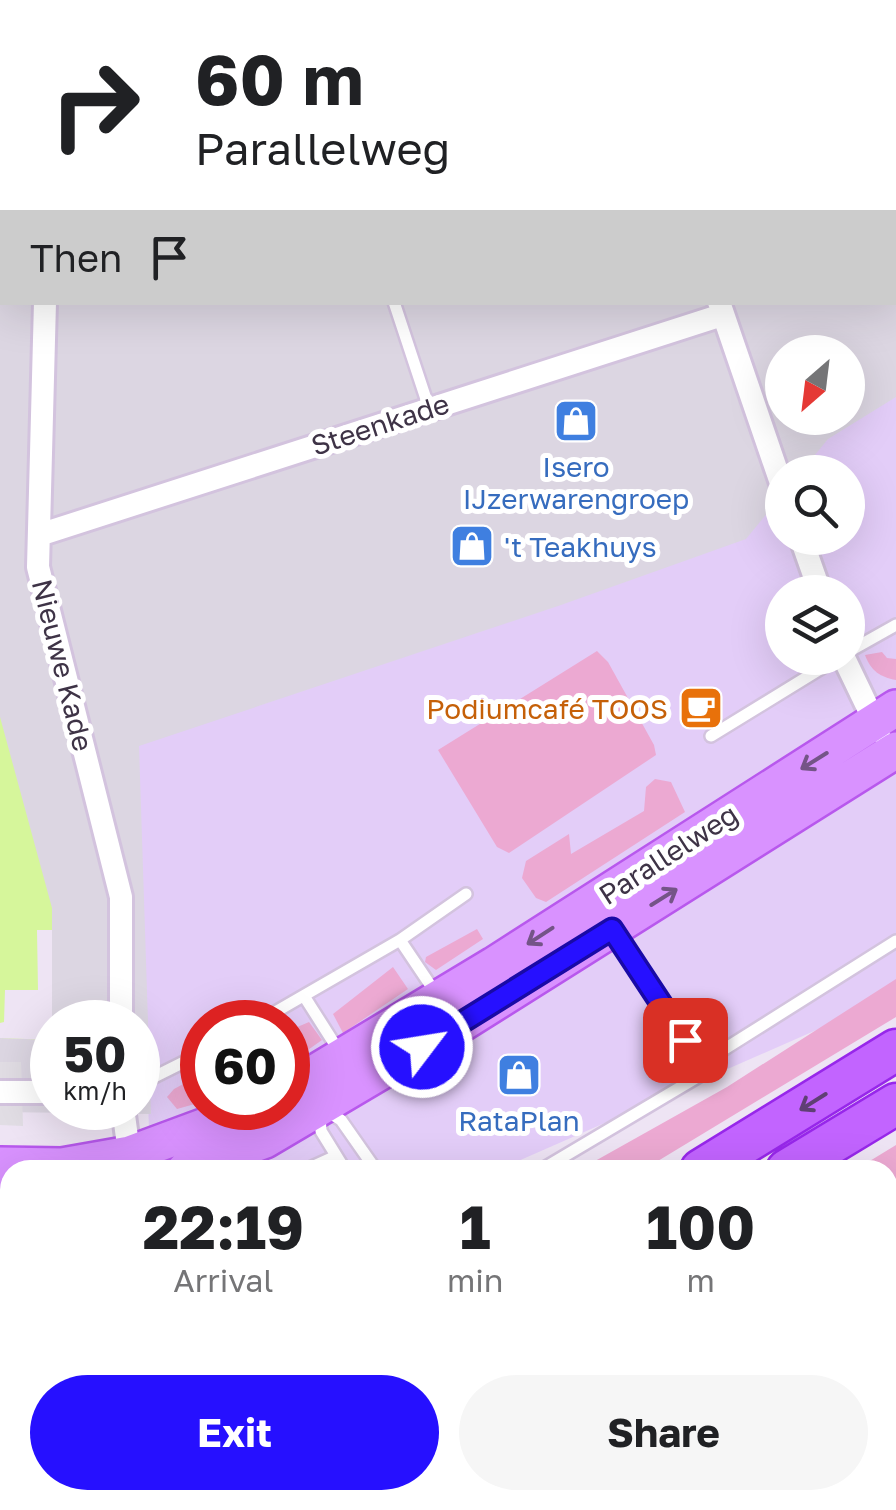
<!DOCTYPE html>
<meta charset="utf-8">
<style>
:root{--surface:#fff;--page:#f6f6f6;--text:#202124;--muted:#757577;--accent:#2610ff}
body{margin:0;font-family:"Golos Text",sans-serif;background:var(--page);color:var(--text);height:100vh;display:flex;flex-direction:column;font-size:38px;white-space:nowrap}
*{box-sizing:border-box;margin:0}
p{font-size:32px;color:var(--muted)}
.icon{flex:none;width:55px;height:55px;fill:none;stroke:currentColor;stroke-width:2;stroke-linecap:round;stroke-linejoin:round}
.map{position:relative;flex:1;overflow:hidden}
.side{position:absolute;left:0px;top:1160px;width:898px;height:350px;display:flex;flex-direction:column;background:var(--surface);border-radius:30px 30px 0 0;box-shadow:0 10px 40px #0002}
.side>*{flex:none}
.guide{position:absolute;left:0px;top:0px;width:898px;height:305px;box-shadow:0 10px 40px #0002;background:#fff;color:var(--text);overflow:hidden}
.needle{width:65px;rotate:208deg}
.buttons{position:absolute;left:765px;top:335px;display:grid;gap:20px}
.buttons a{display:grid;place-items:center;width:100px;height:100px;border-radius:50%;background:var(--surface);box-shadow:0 10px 40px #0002;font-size:50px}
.speed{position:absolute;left:30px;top:1000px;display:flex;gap:20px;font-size:50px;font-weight:700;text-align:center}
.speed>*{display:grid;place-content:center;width:130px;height:130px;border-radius:50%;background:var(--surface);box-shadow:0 10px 40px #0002;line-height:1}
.speed small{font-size:25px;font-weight:400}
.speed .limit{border:15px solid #d22;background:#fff;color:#111}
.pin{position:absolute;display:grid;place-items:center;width:85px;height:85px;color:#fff;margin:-42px;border-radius:20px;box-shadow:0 5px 15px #0006}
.me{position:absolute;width:110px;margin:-55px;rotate:59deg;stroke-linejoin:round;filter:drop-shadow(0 0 8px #0008)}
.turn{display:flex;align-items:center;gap:35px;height:210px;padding:0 30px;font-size:45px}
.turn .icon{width:130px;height:130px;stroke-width:2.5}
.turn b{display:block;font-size:70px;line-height:85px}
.then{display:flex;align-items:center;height:95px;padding:0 30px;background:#0003;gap:20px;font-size:38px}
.eta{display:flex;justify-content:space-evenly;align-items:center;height:170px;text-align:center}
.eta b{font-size:60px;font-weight:700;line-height:70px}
.primary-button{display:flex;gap:20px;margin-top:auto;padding:20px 30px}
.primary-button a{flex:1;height:115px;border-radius:60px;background:var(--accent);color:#fff;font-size:40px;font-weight:700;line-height:115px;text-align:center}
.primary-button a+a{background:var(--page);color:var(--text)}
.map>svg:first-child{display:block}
.commercial{fill:#e3cdf8;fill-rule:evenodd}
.industrial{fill:#dcd6e2;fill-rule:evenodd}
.green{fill:#eca9d2}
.parking{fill:#e1dde4}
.water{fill:#d6f69b}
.pier{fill:#eee4f4}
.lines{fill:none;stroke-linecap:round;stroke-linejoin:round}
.service-casing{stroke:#d3c3de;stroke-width:16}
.minor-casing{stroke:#d3c3de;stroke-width:28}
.primary-casing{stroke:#b858ed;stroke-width:40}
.motorway-casing{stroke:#9727ea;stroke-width:45}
.service{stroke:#fff;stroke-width:11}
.minor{stroke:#fff;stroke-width:22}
.primary{stroke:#d992ff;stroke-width:35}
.motorway{stroke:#c264ff;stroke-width:40}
.rail-casing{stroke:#959595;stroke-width:11}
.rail{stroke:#fff;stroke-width:8;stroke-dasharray:22;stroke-linecap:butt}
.oneway{stroke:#745487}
.oneway2{stroke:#5f3f74}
.route-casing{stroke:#190aa6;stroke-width:25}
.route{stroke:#2610ff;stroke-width:18}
.labels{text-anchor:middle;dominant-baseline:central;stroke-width:10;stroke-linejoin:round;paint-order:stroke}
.street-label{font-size:28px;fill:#3e3346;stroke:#fff}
.shop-label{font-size:28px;fill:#366cbe;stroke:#fff}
.food-label{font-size:28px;fill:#c56008;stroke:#fff;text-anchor:end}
</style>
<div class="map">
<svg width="896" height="1510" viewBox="0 0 896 1510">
<rect width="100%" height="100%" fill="#eee4f4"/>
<path class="commercial" d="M896,386V995L498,1170H10V1385L0,1390V1168L150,1157L135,738L782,479V538H848V472H787L848,418ZM782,592H848V658H782ZM202,1022H288V1108H202Z"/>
<path class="industrial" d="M0,0H896V397L828,439L801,472H782V495L746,539L561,605L139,746L151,1114L0,1112ZM2,2H895V302H2ZM782,352H848V418H782ZM52,1022H138V1108H52Z"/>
<path class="green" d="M597,651L608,662L654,745L656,755L509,853L497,847L438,750Z
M882,652L887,658L896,659V680C880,677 871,671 865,655Z
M655,779L671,782L685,812L546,902L536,898L522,878L526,861L569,834L571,854L644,811L646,787Z
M477,929L483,939L436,970L425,962L426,957Z
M393,967L408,989L343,1033L333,1014Z
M896,979V1017L643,1170H579L727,1087Z
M309,1022L322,1040L288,1064V1031Z
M202,1074V1102L177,1109L167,1097L174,1089Z
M896,1145V1300L888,1304V1170H855Z
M896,1325V1469L888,1472V1328Z
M10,1421V1460L0,1463V1424Z
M221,1500H317L287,1510H194Z
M405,1500H795L763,1510H375Z"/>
<path class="parking" d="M0,1062H21L23,1126L0,1125Z"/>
<path class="water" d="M0,0H542L543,2H2L0,148Z
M0,717L52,908V1040L0,1038Z
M317,1500H405L375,1510H287Z"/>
<path class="pier" d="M37,930H52V1040L0,1038V1023L4,1022L5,990H38Z"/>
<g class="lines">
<defs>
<path id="service" d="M394,302L429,408
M848,652L896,625
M711,736L838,658
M400,940L466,894
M304,996L339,1051
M258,1022L400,940L437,995
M723,1050L896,941
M138,1085L202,1053
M328,1112L341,1120L376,1170
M320,1115L321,1131L345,1170
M305,1170L336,1156
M541,1170L706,1072L614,933
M0,1406L10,1403"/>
<path id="minor" d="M622,0L623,2
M895,162L896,161
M45,302L38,567L121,897V1022
M719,302L782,486
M39,535L722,315
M801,538L820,592
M844,658L879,731
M0,1092H52
M123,1108L131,1167"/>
<path id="primary" d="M288,1089L494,965L896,708
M0,1165L62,1166L130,1154L254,1108
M185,1170L265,1140L456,1027L896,750
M0,1199H10"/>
<path id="motorway" d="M701,1170L896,1050
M787,1170L896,1104
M0,1491L10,1488
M87,1510L117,1500"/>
</defs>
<use href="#service" class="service-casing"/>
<use href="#minor" class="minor-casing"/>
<use href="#primary" class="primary-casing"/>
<use href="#motorway" class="motorway-casing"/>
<use href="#service" class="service"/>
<use href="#minor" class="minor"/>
<use href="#primary" class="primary"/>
<use href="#motorway" class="motorway"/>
<defs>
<path id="rail" d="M888,1489L896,1486
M820,1510L854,1500"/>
</defs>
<use href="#rail" class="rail-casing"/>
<use href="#rail" class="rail"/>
</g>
<defs><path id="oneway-shaft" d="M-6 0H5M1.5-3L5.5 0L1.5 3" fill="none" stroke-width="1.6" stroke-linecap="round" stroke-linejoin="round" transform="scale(2.5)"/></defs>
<g class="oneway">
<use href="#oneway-shaft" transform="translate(814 761) rotate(148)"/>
<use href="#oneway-shaft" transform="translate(664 897) rotate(-32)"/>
<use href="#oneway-shaft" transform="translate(540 936) rotate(147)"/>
</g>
<use class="oneway2" href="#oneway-shaft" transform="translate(813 1102) rotate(148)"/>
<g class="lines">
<defs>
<path id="route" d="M422,1047L612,929L685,1040"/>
</defs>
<use href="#route" class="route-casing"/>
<use href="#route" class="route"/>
</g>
<defs>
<symbol id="shop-square" viewBox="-11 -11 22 22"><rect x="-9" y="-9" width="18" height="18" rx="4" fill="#3f7fe0" stroke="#fff"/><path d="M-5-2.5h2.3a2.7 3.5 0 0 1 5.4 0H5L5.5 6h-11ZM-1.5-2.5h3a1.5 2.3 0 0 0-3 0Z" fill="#fff"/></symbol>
<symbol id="cafe-square" viewBox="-11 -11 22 22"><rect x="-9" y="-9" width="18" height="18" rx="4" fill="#e8710a" stroke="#fff"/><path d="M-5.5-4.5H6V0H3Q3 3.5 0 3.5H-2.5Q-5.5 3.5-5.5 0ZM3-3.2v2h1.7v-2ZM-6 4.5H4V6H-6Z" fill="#fff"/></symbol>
</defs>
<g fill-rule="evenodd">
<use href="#shop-square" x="551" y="396" width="50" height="50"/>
<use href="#shop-square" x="447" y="521" width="50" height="50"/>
<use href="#cafe-square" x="676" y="683" width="50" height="50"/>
<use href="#shop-square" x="494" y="1050" width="50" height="50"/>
</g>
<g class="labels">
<g class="street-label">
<text transform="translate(380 424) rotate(-18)">Steenkade</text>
<text transform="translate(63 665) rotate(76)">Nieuwe Kade</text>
<text transform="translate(668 854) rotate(-33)">Parallelweg</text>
</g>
<g class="shop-label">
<text x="576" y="466">Isero<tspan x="576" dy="32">IJzerwarengroep</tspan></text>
<text x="504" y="546" text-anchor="start">'t Teakhuys</text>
<text x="519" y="1120">RataPlan</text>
</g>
<g class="food-label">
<text x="668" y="708">Podiumcafé TOOS</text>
</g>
</g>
</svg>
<div class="buttons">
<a><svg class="needle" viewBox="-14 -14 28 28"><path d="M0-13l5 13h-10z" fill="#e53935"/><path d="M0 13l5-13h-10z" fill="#757577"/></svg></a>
<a><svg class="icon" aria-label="search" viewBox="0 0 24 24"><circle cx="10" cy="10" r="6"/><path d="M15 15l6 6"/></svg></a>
<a><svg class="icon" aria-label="layers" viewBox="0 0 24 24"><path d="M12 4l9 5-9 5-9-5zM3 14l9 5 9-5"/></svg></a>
</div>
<div class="speed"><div>50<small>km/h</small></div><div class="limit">60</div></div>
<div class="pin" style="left:685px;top:1040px;background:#d93025"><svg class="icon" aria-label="arrive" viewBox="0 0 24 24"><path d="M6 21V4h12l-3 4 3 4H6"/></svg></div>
<svg class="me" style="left:422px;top:1047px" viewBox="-20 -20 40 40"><circle r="17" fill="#2610ff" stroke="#fff" stroke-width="3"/><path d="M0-11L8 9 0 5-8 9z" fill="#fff"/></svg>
<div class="guide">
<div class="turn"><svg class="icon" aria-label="right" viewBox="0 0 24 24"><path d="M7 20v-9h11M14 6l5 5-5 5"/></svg><div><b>60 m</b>Parallelweg</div></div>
<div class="then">Then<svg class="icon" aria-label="arrive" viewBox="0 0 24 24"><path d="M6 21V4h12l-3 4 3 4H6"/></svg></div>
</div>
<section class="side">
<div class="eta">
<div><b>22:19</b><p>Arrival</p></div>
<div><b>1</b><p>min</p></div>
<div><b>100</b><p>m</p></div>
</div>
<div class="primary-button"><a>Exit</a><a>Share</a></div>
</section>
</div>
